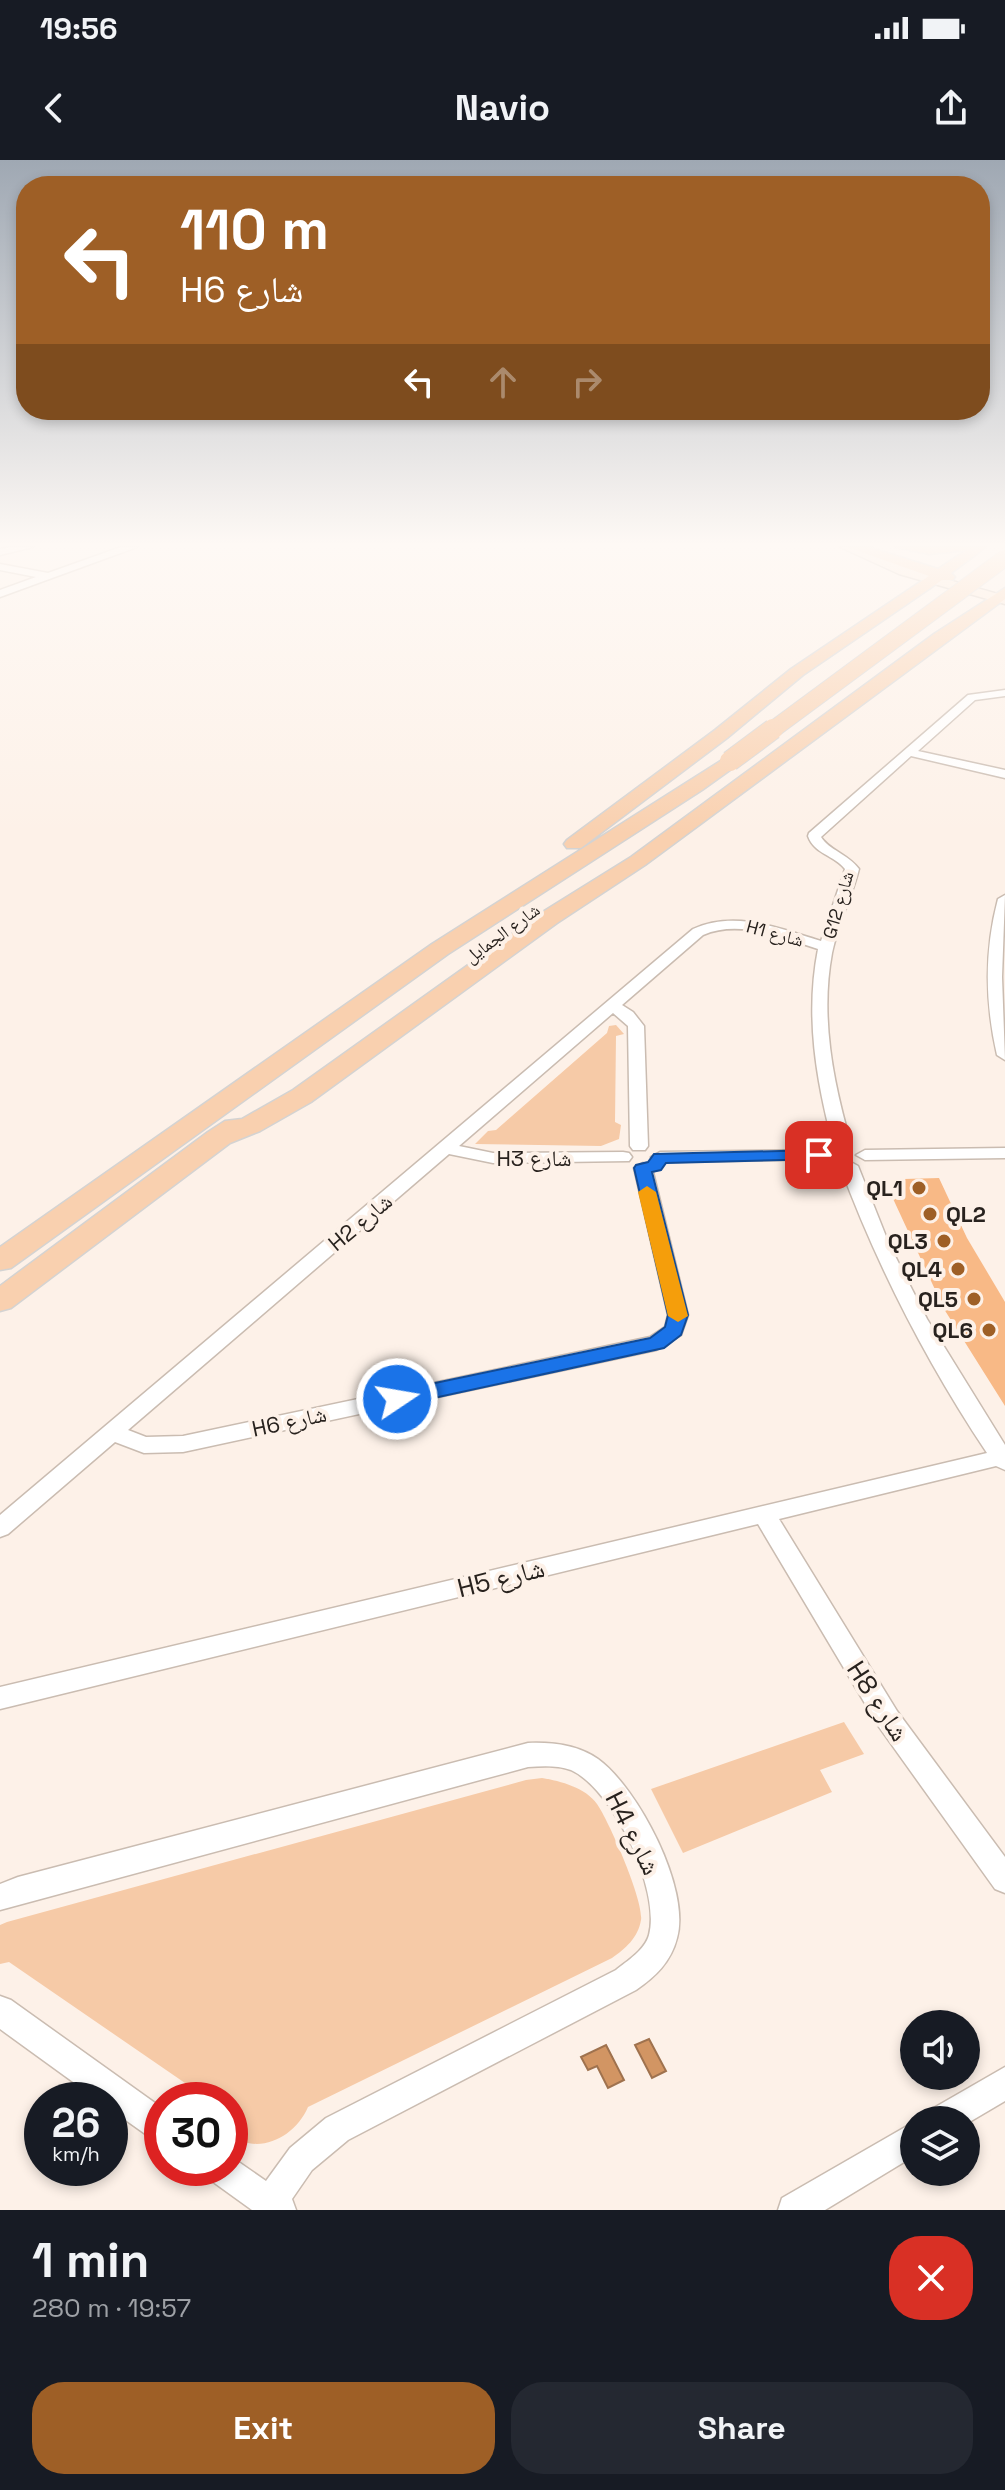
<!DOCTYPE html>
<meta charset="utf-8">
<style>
:root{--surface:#171b24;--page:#242831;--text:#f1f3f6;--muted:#9ea1a6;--accent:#9e5f26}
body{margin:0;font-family:"Space Grotesk","Noto Naskh Arabic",sans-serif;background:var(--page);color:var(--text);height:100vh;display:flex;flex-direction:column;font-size:30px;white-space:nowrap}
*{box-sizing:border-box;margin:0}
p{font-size:26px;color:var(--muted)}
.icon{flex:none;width:44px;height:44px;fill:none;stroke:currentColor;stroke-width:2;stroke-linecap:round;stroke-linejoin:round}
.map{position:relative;height:2050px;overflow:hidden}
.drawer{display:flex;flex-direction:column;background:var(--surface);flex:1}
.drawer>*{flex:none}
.banner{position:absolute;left:16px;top:16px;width:974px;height:244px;border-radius:32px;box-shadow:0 4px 12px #0003;background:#9e5f26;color:#fff;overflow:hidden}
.buttons{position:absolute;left:900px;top:1850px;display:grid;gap:16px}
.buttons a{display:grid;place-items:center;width:80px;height:80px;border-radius:50%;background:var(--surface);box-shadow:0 4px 12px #0003;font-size:40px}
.speed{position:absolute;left:24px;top:1922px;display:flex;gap:16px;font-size:40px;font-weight:700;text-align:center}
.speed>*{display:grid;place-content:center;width:104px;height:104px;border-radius:50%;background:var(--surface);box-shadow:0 4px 12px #0003;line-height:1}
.speed small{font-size:20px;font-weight:400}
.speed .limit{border:12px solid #d22;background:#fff;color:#111}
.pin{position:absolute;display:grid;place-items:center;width:68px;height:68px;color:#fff;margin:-34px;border-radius:16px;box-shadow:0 4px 12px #0006}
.me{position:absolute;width:88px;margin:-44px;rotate:78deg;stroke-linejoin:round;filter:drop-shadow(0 0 6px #0008)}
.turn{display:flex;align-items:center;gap:28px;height:168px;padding:0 32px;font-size:36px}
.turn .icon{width:104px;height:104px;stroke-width:2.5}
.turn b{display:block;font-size:56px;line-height:68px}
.lanes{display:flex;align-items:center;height:76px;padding:0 32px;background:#0003;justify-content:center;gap:40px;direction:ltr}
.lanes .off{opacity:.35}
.round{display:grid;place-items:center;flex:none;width:84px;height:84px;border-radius:32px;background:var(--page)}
.headline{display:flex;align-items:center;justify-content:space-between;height:136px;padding:0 32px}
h1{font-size:48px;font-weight:700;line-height:60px}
.action{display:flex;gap:16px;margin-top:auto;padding:16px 32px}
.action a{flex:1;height:92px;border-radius:32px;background:var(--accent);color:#fff;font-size:32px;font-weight:700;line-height:92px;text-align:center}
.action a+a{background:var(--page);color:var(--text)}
.status{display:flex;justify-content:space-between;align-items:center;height:56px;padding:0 40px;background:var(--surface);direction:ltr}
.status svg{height:22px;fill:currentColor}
header{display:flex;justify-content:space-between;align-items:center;height:104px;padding:0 32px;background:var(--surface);font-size:36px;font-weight:700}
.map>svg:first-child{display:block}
.green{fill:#f6caa7}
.water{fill:#d29563;stroke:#9f724e;stroke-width:2}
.building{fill:#f8b986}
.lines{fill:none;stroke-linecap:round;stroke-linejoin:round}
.minor-casing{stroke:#cabcb1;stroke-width:3}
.tertiary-casing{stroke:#cabcb1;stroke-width:3}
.secondary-casing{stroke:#cabcb1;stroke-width:3}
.primary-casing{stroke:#d4d3d2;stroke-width:3}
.minor{fill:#fff;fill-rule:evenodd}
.tertiary{fill:#fff;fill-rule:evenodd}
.secondary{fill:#fce8d7;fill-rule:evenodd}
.primary{fill:#f9d0af;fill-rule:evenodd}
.primary-bridge-far1-casing{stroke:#d4d3d2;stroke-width:18;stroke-linecap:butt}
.primary-bridge-casing{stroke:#d4d3d2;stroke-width:22;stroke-linecap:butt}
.primary-bridge-far1{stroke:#f9d0af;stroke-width:16}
.primary-bridge{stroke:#f9d0af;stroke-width:20}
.route{fill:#1a73e8;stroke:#114b97;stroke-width:2}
.slow{fill:#f59e0b}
.poi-dot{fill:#9e5f26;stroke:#fdf1e8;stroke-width:3}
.labels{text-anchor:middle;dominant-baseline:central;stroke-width:8;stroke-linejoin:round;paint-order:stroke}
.far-street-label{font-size:18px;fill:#28221e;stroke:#fdf1e8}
.street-label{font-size:22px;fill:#28221e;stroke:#fdf1e8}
.poi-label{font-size:22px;font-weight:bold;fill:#28221e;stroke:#fdf1e8;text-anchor:end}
.near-street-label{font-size:26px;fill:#28221e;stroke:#fdf1e8}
</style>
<div class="status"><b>19:56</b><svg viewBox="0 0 49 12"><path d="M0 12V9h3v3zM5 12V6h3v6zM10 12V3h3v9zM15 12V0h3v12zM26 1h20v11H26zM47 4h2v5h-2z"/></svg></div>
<header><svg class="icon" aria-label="back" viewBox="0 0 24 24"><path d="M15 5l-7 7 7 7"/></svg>Navio<svg class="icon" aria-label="share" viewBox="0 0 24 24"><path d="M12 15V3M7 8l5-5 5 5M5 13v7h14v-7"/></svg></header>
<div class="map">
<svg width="1005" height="2050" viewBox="0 0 1005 2050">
<rect width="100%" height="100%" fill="#fdf1e8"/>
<path class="green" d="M616,865L624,874L616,876L615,962L621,965L619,979L601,986L475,984L488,971L496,970L607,873L609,866Z
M844,1562L864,1594L820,1610L832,1632L683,1693L651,1629Z
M542,1618C561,1621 586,1628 597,1644C609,1661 644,1741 641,1760C638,1778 625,1789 612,1798L308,1947C295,1977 259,1996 230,1975V1940H202L201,1934L9,1802L0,1804V1765L7,1762L526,1620Z"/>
<path class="water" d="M649,1879L666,1911L652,1918L635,1885Z
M606,1885L624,1920L608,1928L597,1906L588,1910L581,1897Z"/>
<path class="building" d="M939,1018L967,1078L1005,1142V1246L944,1149L889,1030H903L900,1023H905L904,1019Z"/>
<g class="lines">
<defs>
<path id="minor" d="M11,387H33L0,395V389Z
M1005,530V536L975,540L918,591L1005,610V618L911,596L821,677C829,690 848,694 859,709C852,737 838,764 832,793C820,857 833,922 851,984L848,988H836L833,984C816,920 805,855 818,789C782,778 740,759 703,775L622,845L633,852L644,866L648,986L645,990H633L630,986L628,866L613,853L459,986L493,993L623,992L629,993L632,997L629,1001L493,1003L449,994L128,1270L146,1277L183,1276L650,1177L665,1167L668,1155L634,1008L643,1003L652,1008L688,1155L681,1175L656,1190L183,1292L144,1293L115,1282L8,1374L0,1377V1355L693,769C735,750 779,768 821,781L845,709C834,695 814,694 808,676L809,673L968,535Z
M1005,735L1002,817L1005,900L997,895C985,842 984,792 998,739Z
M1005,988V998L865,1000L856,995L865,990Z
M827,990L833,991L836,995L833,999L660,1002L651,997L660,992Z
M849,1001L858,1006L889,1084L927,1159L1005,1285V1310L996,1306L779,1359L897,1551L1005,1697V1733L995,1729L879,1567L758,1364L0,1549V1527L987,1293C927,1203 878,1108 840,1006Z
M528,1583C552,1582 578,1585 598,1599C638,1628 691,1729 677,1778C671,1802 655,1817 636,1830L348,1980L312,2010L292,2039L296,2050H252L209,2019L204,2008H230V1996L266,2021L290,1988L326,1958L616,1810C627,1801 645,1790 649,1775C661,1730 613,1629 571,1610C557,1605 542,1606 528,1607L0,1750V1724L18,1717Z
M0,1836L11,1840L162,1948V1983L151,1978L110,1949V1940H98L0,1869Z
M1005,1907V1941L966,1964V1960H927L932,1949Z
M914,1962V1996L825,2050H778L782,2038Z"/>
<path id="tertiary" d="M121,387H137L0,437V430L36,417L0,410V404L48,413Z"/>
<path id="secondary" d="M840,387H857L907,408L1005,436V444L899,414Z"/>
<path id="primary" d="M847,387H868L938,409L967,390L929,394L895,387H986L951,413L955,417L953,420H942L803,515L727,578L581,688H567L564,684L567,680L715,570L791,509L929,416Z
M1005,428V439L645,705L557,763L311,942L260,971L230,983L11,1148L0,1151V1126L208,972L225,961L242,959L293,930L541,753L631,697L934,474Z
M730,595L737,597L739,601L737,605L702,630L448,794L11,1108L0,1110V1087L432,784Z"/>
</defs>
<use href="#minor" class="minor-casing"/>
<use href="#tertiary" class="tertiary-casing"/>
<use href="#secondary" class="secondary-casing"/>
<use href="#primary" class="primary-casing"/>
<use href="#minor" class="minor"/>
<use href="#tertiary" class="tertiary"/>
<use href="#secondary" class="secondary"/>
<use href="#primary" class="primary"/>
<defs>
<path id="primary-bridge-far1" d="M771,571L1005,398"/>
<path id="primary-bridge" d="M730,601L773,569"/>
</defs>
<use href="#primary-bridge-far1" class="primary-bridge-far1-casing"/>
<use href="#primary-bridge" class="primary-bridge-casing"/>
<use href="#primary-bridge-far1" class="primary-bridge-far1"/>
<use href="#primary-bridge" class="primary-bridge"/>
</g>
<linearGradient id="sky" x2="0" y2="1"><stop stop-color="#9fa8b3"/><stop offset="0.57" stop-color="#fef9f5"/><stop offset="1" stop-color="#fef9f5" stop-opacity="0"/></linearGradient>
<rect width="1005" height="674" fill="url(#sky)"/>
<path class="route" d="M819,990L828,995L825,999L666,1003L661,1010L652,1012L688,1155L681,1175L664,1188L397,1246L389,1244L386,1239L389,1233L397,1231L650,1178L665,1167L668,1155L634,1008L636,1005L648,1002L654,994Z"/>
<path class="slow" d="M647,1026L656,1032L688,1156L678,1162L668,1156L638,1032Z"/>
<g class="poi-dot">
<circle cx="919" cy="1028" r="8"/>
<circle cx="930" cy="1054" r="8"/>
<circle cx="944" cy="1081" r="8"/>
<circle cx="958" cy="1109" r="8"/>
<circle cx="974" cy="1139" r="8"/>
<circle cx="989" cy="1170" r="8"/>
</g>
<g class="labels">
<g class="far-street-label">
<text transform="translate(838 745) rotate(-74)">G12 شارع</text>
<text transform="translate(502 773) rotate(-36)">شارع الجمايل</text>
<text transform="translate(775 773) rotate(15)">H1 شارع</text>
</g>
<g class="street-label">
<text x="534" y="998">H3 شارع</text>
<text transform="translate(360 1062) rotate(-40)">H2 شارع</text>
<text transform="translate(289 1261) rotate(-12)">H6 شارع</text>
</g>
<g class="poi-label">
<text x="903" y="1028">QL1</text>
<text x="946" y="1054" text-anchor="start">QL2</text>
<text x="928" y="1081">QL3</text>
<text x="942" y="1109">QL4</text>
<text x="958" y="1139">QL5</text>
<text x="973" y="1170">QL6</text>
</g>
<g class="near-street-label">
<text transform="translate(501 1418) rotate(-14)">H5 شارع</text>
<text transform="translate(878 1541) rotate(57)">H8 شارع</text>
<text transform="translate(633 1673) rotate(63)">H4 شارع</text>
</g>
</g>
</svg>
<div class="buttons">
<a><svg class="icon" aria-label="sound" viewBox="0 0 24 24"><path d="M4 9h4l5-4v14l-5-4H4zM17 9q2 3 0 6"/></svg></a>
<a><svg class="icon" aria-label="layers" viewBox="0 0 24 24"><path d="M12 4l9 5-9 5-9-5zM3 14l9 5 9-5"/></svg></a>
</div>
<div class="speed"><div>26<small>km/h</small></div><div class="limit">30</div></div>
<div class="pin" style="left:819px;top:995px;background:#d93025"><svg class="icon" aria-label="arrive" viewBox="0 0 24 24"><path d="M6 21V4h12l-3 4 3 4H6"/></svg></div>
<svg class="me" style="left:397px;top:1239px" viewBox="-20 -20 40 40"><circle r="17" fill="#1a73e8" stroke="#fff" stroke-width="3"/><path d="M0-11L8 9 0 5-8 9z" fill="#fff"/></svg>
<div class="banner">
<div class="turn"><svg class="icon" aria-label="left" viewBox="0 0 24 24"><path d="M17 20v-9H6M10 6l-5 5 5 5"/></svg><div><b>110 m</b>H6 شارع</div></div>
<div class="lanes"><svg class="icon" aria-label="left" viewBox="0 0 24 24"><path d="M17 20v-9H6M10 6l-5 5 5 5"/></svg><svg class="icon off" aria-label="ahead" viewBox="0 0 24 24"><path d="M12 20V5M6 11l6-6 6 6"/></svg><svg class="icon off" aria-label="right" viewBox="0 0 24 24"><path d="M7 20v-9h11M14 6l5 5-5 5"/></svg></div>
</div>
</div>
<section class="drawer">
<div class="headline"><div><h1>1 min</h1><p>280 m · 19:57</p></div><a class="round" style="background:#d93025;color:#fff"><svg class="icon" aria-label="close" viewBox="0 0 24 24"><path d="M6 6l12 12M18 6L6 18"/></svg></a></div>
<div class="action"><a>Exit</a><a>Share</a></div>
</section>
